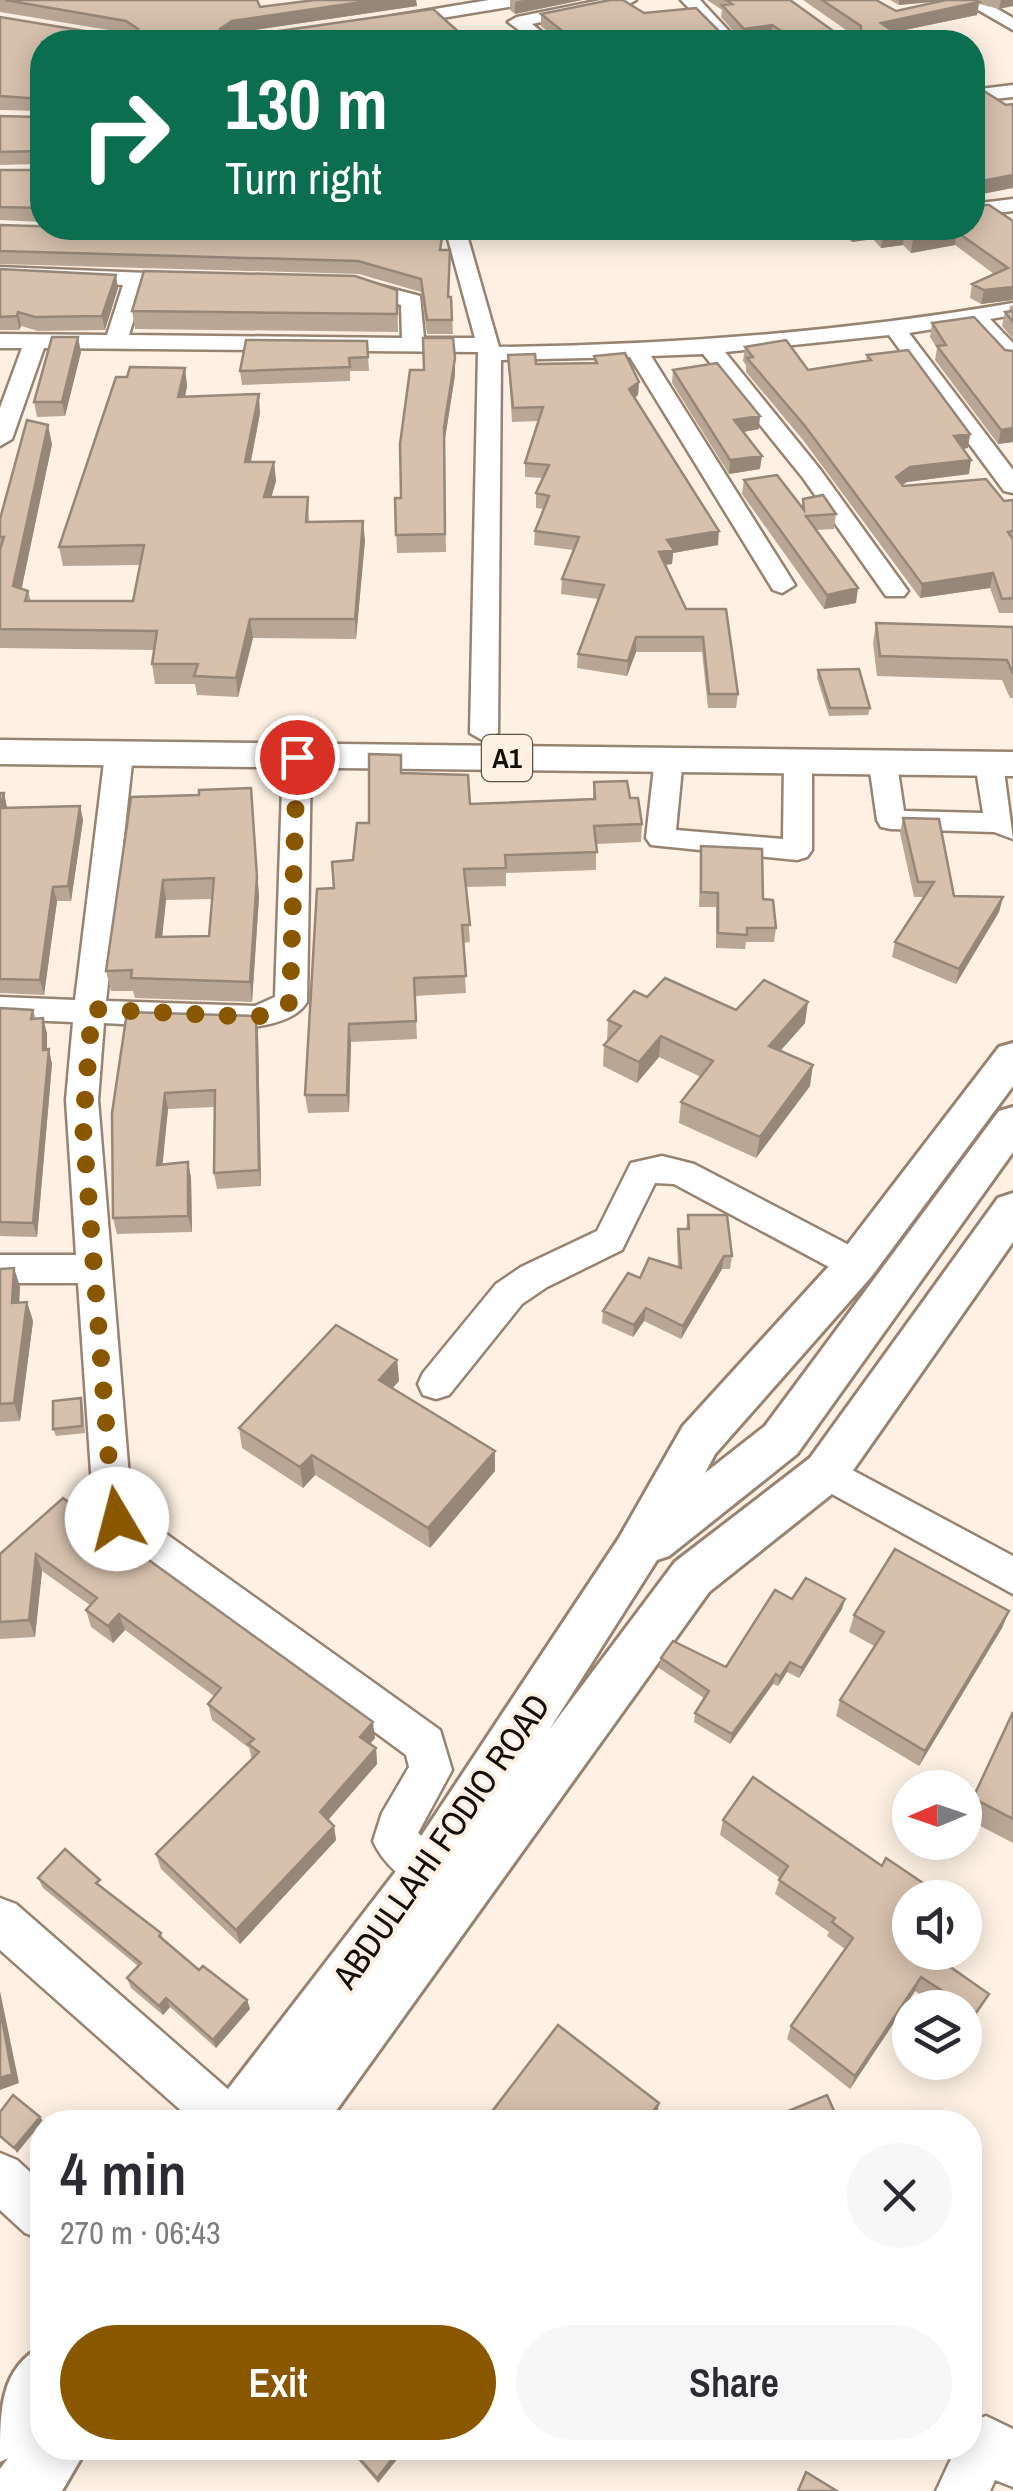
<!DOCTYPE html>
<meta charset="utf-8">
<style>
:root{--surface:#fff;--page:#f7f7f7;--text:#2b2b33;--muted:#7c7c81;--accent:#8a5701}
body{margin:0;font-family:"Archivo Narrow",sans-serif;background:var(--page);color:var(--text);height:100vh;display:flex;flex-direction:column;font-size:38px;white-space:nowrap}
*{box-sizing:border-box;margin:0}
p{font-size:32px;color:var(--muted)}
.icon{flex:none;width:55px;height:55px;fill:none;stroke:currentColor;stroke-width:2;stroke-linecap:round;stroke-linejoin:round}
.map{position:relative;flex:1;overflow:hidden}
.details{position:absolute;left:30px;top:2110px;width:952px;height:350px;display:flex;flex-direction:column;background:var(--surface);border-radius:40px;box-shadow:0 5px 25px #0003}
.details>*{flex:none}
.banner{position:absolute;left:30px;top:30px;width:955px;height:210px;border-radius:40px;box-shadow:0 5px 25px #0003;background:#0b6e4f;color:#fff;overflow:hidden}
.needle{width:65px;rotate:268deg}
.fabs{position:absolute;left:892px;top:1770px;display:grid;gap:20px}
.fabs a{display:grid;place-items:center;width:90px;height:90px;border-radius:50%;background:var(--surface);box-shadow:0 5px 25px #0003;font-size:50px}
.pin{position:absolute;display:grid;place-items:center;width:85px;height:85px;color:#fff;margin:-42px;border:5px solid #fff;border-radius:50%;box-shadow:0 2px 10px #0007}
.me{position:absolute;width:110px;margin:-55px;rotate:352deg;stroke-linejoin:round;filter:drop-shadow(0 0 8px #0008)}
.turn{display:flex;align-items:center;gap:35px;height:210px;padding:0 30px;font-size:45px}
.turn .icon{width:130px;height:130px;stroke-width:2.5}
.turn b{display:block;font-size:70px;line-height:85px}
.round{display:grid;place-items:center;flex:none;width:105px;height:105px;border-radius:52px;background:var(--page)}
.summary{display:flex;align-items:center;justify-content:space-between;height:170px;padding:0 30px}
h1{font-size:60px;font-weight:600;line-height:75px}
.button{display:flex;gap:20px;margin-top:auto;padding:20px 30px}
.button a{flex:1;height:115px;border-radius:60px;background:var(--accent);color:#fff;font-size:40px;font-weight:600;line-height:115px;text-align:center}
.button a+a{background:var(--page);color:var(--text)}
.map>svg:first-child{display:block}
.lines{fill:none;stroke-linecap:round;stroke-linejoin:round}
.minor-casing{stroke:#988371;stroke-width:5}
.major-casing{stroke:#988371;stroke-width:6}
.highway-casing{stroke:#988371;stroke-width:5}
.minor{fill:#fff;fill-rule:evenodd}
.major{fill:#fff;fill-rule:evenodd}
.highway{fill:#fff;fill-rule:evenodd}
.wall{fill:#b9a695;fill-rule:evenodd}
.shaded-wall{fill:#968779}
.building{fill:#d7c1ad;stroke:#968779;stroke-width:2.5;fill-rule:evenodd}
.route{stroke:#8a5701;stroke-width:18;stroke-dasharray:0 32.4}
.labels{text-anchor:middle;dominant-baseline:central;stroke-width:8;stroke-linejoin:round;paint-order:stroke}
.shield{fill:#fef1e4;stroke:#5b5249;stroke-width:2.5}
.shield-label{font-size:28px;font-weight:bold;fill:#150e07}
.near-street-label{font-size:35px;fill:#150e07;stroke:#fef1e4}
</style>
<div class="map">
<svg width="1013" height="2491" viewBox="0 0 1013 2491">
<rect width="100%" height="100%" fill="#fef1e4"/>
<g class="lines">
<defs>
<path id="minor" d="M489,0H529L520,5L393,26L384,21L393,16Z
M601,0H636L627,5L532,24L554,42H535L508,22L517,17Z
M681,0H700L739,42H722Z
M961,0H982L1013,18V30Z
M1013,85V97L972,101V90Z
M1013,199V211L972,216V204Z
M445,228H465L499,347C672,345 843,332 1013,303V315L990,319L1013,343V363L1005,361L970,323L909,333L1013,470V493L1004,491L889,335L725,352L819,468L908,591L904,596H886L803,478L703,354L651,356L795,585L782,593L773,590L630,357L501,360L498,733L484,741L470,733L478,352L44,348L12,439L0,446V408L22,348H0V334L107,335L123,285L0,279V267L196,275L200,279L189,285H144L129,335L402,338L401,305L344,288L340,284L344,280L351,278L420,296L424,338H475Z
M119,745L129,748L133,754L106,1001L255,1006L275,997L283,757L287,751H307L311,757L307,1002C282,1045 150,1024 104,1023L98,1100L131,1501L134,1510L144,1518L440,1730L452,1770L418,1833L445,1856L451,1871L445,1886L429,1893C406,1883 383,1864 373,1841L382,1813L409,1767L406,1755L103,1531L93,1501L78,1283H0V1255H76L66,1100L73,1022L0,1019V997L75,1000L105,754L109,748Z
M669,749L679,752L683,758L676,830L783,839L784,761L788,755H808L812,761V850L807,857L797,860L651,845L646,838L655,758L659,752Z
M989,754L999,757L1003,763L1013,839L994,832L891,829L881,827L877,820L869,764L873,758H893L897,764L904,811L983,813L975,763L979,757Z
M662,1156L694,1164L868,1255L874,1265L868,1275L856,1279L844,1275L674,1184L655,1183L622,1250L547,1287L522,1304L449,1395L436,1399L423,1395L418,1384L423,1373L496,1284L521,1267L597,1231L631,1163Z
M826,1456L1013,1556V1594L812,1483L807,1472L812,1461Z
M0,1898L16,1904L246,2105L253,2122H194L0,1950Z
M0,2153L17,2160L42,2183V2240L25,2233L0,2210Z
M986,2416L1013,2429V2487L995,2480L990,2491H936L956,2448H970V2422Z"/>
<path id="major" d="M1013,1043V1086L871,1277L715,1454L705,1473L765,1426L999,1111L1013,1107V1152L797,1454L669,1556L657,1560L549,1730L675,1562L810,1458L998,1198L1013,1193V1242L842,1486L709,1592L328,2122H209L218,2102L410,1853L619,1538L683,1426L841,1253L999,1047Z
M42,2346V2448H87L62,2491H0V2469L8,2458L0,2462C0,2409 0,2369 42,2346Z"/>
<path id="highway" d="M0,740L1013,752V776L0,764Z"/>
</defs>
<use href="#minor" class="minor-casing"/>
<use href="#major" class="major-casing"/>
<use href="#highway" class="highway-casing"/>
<use href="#minor" class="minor"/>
<use href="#major" class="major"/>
<use href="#highway" class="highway"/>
</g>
<path class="wall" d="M0,0H257L260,7L315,0H416L417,6L234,33L470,42H42V111L0,110V17L97,33H127L0,12Z
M510,0H582L515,14L510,10Z
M707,0H790L836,33L849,32L803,0H876L896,11L941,1L899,5L890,0H1013L999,9L979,4L977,15L895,32L910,42H778L771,38L743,42L721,17L722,10Z
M644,13L721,42H560L541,26V14Z
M42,114V166V164L0,165V116L40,117Z
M42,168V222L0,220V170H40Z
M1013,221V300L981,304L970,298L972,284L994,274L955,245L911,253L903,245L881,248L873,239L852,242L835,228H972Z
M0,225L442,250L450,263L449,297H451L453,334H427L421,292L359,274L0,264Z
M236,228H303L294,229Z
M0,269L118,288L105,330L38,331L21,326L19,330H0Z
M397,290L398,332L135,329L132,311Z
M1013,305V339L1002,326L1005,312L1009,311L1010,306Z
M932,323L1005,350L1013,442L998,444L935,360L937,348L930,337Z
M367,341L369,371H350V381L242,385L240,371Z
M745,347L808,370L866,361L867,355L970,434L968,448L963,449L969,474L907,482L902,485L1004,501L1013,500V613H999L990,588L920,598L803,440L746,372V365L743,361Z
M81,352L65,416L37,417L34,402Z
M508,355L536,364L594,363V356L639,382L638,395L635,398L718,545L673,553L672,564L665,565L686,609L738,694L736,708H708L702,652H636L627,676L577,668L578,654L598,599L561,594L562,579L573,550L534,545L535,531L544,509L536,508V493L543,478L525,477V463L539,421L512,422Z
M185,368L187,386L185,397L260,413L251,462H274L276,481L271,497H308L309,521L365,540L356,639L253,638L238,697L197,695L195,684H155L152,664L154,650L0,648V519L52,444L21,589L28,591L31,601H133L140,565L63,566L59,547L127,377Z
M673,370L759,429L743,432L760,469L729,474L672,383Z
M455,375L444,445L446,552L397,553L395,498H401Z
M744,480L802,507L803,499L836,514L834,529L816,530L856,603L824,609L742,494Z
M876,623L1013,627V698H1010L1002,680L877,676L873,643Z
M818,670L870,708L868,715L829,716L817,678Z
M402,773L470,804L593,799L594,782L630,798L642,824L641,842L596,844V870L506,873V886L466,887L470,942L463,943L466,993L415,996L417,1039L351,1042L349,1112L308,1113L305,1095L334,888L353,860L369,823Z
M251,788L259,897L252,1002L135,998L133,991H111L106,971L199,795ZM212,899L209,936L162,937L166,900Z
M0,793H4L7,808L80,806L83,820L71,901H57L44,995L0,993Z
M903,818L954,896L1003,897L999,912L956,984L892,957L895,942L924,897H914L900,833Z
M701,846L763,899L776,928L774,942H746L745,949L716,948V907H699Z
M647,997L736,1010L805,1023L780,1051L810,1086L756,1158L679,1123L681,1102L701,1077L659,1057L637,1083L603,1066L604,1045L607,1041L608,1020Z
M0,1008L33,1010L36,1019L47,1033V1049L52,1064L37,1237L0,1236Z
M256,1016L258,1032L261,1186L217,1189L214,1173V1107L168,1109L162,1164L188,1162L191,1178L192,1232L117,1234L113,1218L112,1113Z
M688,1215L732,1256L730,1269H722L681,1339L644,1321L633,1337L602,1323L603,1311L640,1278L678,1267L677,1242L678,1229H686Z
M14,1268L20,1287L19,1303L27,1302L33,1321L20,1421L0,1422V1269Z
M397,1360L399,1381L392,1388L495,1451V1471L430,1548L315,1475L303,1488L242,1448L239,1428Z
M81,1398L83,1406L85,1433L56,1436L53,1429Z
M63,1498L375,1738L370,1744L376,1748L377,1764L328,1820L334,1826L336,1840L240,1944L161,1869L156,1854L252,1759L249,1748L212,1720L208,1704L214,1696L125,1630L113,1643L91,1627L86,1610L90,1605L42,1571L35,1637L0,1639V1554Z
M792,1599L842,1609L799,1678L787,1672L778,1686L773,1684L730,1744L694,1722L695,1713L704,1698L659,1668L661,1658L726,1667Z
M1009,1611L1002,1628L919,1766L836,1716L840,1700L874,1646L849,1632L854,1615Z
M1013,1712V1843L965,1818Z
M723,1820L928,1897L910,1952L989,1994L968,2026L965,2024V2008H940L915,1991L850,2089L787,2039L791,2026L845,1949L827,1936L829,1932L775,1894L780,1878L720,1835Z
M38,1878L104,1889L161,1933L163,1939L199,1970L247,2000L250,2009L216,2048L170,2007L163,2015L131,1988L127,1978L138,1966L43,1888Z
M348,2448H406L378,2483Z"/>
<path class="shaded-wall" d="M375,0H416L417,6L233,33L221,41L220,29L232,21Z
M523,0H582L515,14V2Z
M899,0H953L899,5Z
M1001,0H1013V6L999,9Z
M979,2L977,15L880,35L881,23Z
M772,25L771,38L743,42L744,29Z
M721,33V42H678V39Z
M1013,175V188L972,196V183Z
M861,228H874L873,239L852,242L854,229Z
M905,231L903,245L881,248L883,234Z
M957,232L955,245L911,253L913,239Z
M116,275L118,288L105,330L102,316Z
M1013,287V300L981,304L984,290Z
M18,312L21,326L19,330L17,316Z
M78,337L81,352L65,416L62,402Z
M455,358V375L444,445L446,552L444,427Z
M185,368L187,386L181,416L178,397Z
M639,382L638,395L628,402L629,389Z
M259,394L260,413L247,480L245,462Z
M760,416L759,429L732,434L734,420Z
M48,425L52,444L18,606L13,586Z
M1013,428V442L998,444L1001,430Z
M970,434L968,448L951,450L954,436Z
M762,456L760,469L729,474L730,460Z
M971,460L969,474L907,482L893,491L896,477L910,467Z
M274,462L276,481L266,516L264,497Z
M363,521L365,540L356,639L355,619Z
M719,531L718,545L673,553L672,564L658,566L659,552L667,540Z
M993,573L990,588L920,598L922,584Z
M858,588L856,603L824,609L827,595Z
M250,619L253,638L238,697L236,678Z
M636,637V652L627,676L628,661Z
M251,788L259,897L252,1002L250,982Z
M4,793L7,808H1Z
M80,806L83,820L71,901L68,886Z
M163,880L166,900L160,958L156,937Z
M53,887L57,901L44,995L40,980Z
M1003,897L999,912L956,984L959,969Z
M808,1002L805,1023L766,1067L769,1046Z
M256,1016L258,1032L261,1186L259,1170Z
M43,1018L47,1033V1064L43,1050Z
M349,1024L351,1042L349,1112L347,1095Z
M661,1036L659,1057L637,1083L639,1062Z
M49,1049L52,1064L37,1237L33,1223Z
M813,1065L810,1086L756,1158L760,1137Z
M165,1093L168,1109L161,1181L157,1165Z
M188,1162L191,1178L192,1232L188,1216Z
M724,1256L722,1269L681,1339L683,1326Z
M14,1268L20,1287L18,1322L12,1303Z
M27,1302L33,1321L20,1421L14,1403Z
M646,1308L644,1321L633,1337L634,1325Z
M397,1360L399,1381L381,1401L379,1380Z
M495,1451V1471L430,1548L428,1528Z
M312,1455L315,1475L303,1488L300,1467Z
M36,1554L42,1571L35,1637L29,1620Z
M845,1599L842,1609L799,1678L802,1668Z
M1009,1611L1002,1628L919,1766L925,1751Z
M119,1614L125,1630L113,1643L108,1626Z
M790,1662L787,1672L778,1686L780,1677Z
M776,1674L773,1684L730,1744L732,1734Z
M373,1722L375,1738L362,1753L360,1737Z
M376,1748L377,1764L322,1827L320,1812Z
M334,1826L336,1840L240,1944L236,1930Z
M921,1977L915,1991L850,2089L855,2076Z
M0,1991L19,2083L0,2090Z
M166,1998L170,2007L163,2015L159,2006Z
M247,2000L250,2009L216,2048L213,2040Z
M659,2103L657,2115L652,2122H646Z
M40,2117L43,2121L17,2153L14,2148Z
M401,2448H406L378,2483L377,2478Z"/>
<path class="building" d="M5,0H257L260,7L315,0H375L232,21L220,29L224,33H265L433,9L470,42H373L371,41L358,42H42V99L0,96V17L97,33H134L138,29L126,21Z
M610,0H623L644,13L696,8L721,33L678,39L683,42H576L541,14Z
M726,0H790L836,33L861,32V26L822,0H876L896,11L946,0H975L979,2L881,23L910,42H799L772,25L744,29L722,5L732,4Z
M972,91H984L1006,105L1013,104V175L972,183Z
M42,114V163L40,151L0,152V116L40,117Z
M42,168V208L0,207V170H40Z
M972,205H989L1013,221V287L984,290L972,284L1008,268L957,232L913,239L905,231L883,234L877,228H972Z
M0,225L442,238L440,250H450L448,297H451L452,320H427L421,279L358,261L0,251Z
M0,269L116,275L102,316L35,317L18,312L17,316L0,317Z
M144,271L355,276L397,290V314L132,311Z
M1013,311V322L1005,312Z
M974,317L1005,350L1013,351V428L1001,430L937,346L946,345L932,323Z
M52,337H78L62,402H34Z
M423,338H453L455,358L444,427L445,534L396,535L395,498H401L400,444L410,370H424Z
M246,340L367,341L368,357L349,358L350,367L240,371Z
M786,340L808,370L871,360L867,355L908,350L970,434L954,436L971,460L910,467L896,477L903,486L986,479L1004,501L1013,500V531L1008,532L1013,539V598L1002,599L993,573L922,584L805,426L747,358L753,357L745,347Z
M625,353L639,382L629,389L719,531L667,540L674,550L659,552L686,609H726L738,694H709L703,637H636L628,661L578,654L604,585L562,579L579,537L535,531L549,496L536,493L549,465L525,463L543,407L513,408L508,355L535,354L536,364L597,363L594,356Z
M717,363L760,416L734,420L762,456L730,460L673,370Z
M130,367L185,368L178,397L259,394L245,462H274L264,497H308L306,522L363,521L355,619H250L236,678L194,676L198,664H152L157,631L0,629V549L4,537H0V519L27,420L48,425L13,586L28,591L25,601H133L144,545L59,547L116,377H127Z
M777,475L804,510L803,499L823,495L836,514L806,516L858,588L827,595L744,480Z
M876,623L1013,627V674L1007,660L880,656Z
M859,669L870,708H830L818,670Z
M369,754L401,755V773L468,775L470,804L595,799L594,782L627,781L630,798H638L642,824L594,826L597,852L505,855L506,868L464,869L470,925H462L466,976L414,978L416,1021L349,1024L347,1095H305L317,889L334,888L332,862L353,860L357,823H369Z
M251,788L257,877L250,982L131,978L132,970L106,971L131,797L199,795V790ZM214,878L209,936L156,937L163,880Z
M0,793H4L1,808L80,806L68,886L53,887L40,980L0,979Z
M903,818L939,819L954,896L1003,897L959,969L895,942L934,882H918Z
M701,846L762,849L763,899L773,900L776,928H747V935L718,933V893L701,892Z
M665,978L736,1010L764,980L808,1002L769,1046L813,1065L760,1137L681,1102L713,1061L661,1036L639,1062L604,1045L621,1026L608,1020L634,991L647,997Z
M0,1008L33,1010L31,1019L43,1018V1050L49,1049L33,1223L0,1222Z
M127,1012L256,1016L259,1170L214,1173L215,1090L165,1093L157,1165L188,1162V1216L113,1218L112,1113Z
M688,1215H727L732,1256H724L683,1326L646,1308L634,1325L603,1311L628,1273L640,1278L649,1258L681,1268L678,1229H689Z
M14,1268L12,1303L27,1302L14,1403L0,1404V1269Z
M336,1325L397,1360L379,1380L495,1451L428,1528L312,1455L300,1467L239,1428Z
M81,1398L82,1426L53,1429V1401Z
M63,1498L373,1722L360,1737L376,1748L320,1812L334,1826L236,1930L156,1854L259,1752L248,1744L254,1739L208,1704L221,1688L119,1614L108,1626L86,1610L97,1598L36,1554L29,1620L0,1622V1554Z
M895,1549L1009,1611L925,1751L840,1700L884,1632L854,1615Z
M806,1578L845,1599L802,1668L790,1662L780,1677L776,1674L732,1734L695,1713L709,1691L661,1658L673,1641L726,1667L775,1590L792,1599Z
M1013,1712V1819L973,1798Z
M753,1777L882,1866L886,1858L932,1889L927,1896L929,1898H910V1952H929L989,1994L976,2013L921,1977L855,2076L791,2026L853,1938L832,1922L835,1918L779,1880L788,1866L723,1820Z
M65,1849L100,1880L96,1883L161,1933L159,1936L199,1970L203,1966L247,2000L213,2040L166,1998L159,2006L127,1978L141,1963L38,1878Z
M0,2008L12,2074L0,2078Z
M558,2025L659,2103L646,2122H484Z
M13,2095L40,2117L14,2148L0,2136V2112Z
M827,2095L839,2122H784L781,2114Z
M350,2448H401L377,2478Z
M806,2472L837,2491H798Z"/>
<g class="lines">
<path class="route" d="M117,1519L112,1501L83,1126L92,1009L255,1017L277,1012L290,1002L297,757"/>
</g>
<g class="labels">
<rect class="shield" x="482" y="735" width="50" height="46" rx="8"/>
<g class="shield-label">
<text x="507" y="758">A1</text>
</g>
<g class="near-street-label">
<text transform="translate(441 1841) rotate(-55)">ABDULLAHI FODIO ROAD</text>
</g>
</g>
</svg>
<div class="fabs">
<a><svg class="needle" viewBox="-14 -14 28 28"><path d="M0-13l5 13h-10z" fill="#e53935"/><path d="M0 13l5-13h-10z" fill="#7c7c81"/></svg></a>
<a><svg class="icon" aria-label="sound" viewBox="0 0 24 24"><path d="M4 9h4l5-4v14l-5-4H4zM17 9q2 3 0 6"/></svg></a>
<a><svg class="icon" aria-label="layers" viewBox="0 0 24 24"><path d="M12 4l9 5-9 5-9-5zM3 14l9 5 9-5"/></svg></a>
</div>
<div class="pin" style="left:297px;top:757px;background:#d93025"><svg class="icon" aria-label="arrive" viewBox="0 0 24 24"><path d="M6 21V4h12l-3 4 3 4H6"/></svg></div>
<svg class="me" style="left:117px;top:1519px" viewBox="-20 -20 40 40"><circle r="19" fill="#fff"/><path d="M0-13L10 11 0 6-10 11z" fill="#8a5701"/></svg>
<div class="banner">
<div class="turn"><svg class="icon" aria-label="right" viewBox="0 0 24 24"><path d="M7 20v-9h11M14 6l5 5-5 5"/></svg><div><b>130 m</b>Turn right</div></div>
</div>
<section class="details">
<div class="summary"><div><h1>4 min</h1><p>270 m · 06:43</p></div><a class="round"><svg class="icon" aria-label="close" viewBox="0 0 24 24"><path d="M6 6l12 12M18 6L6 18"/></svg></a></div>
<div class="button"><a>Exit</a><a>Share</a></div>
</section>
</div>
